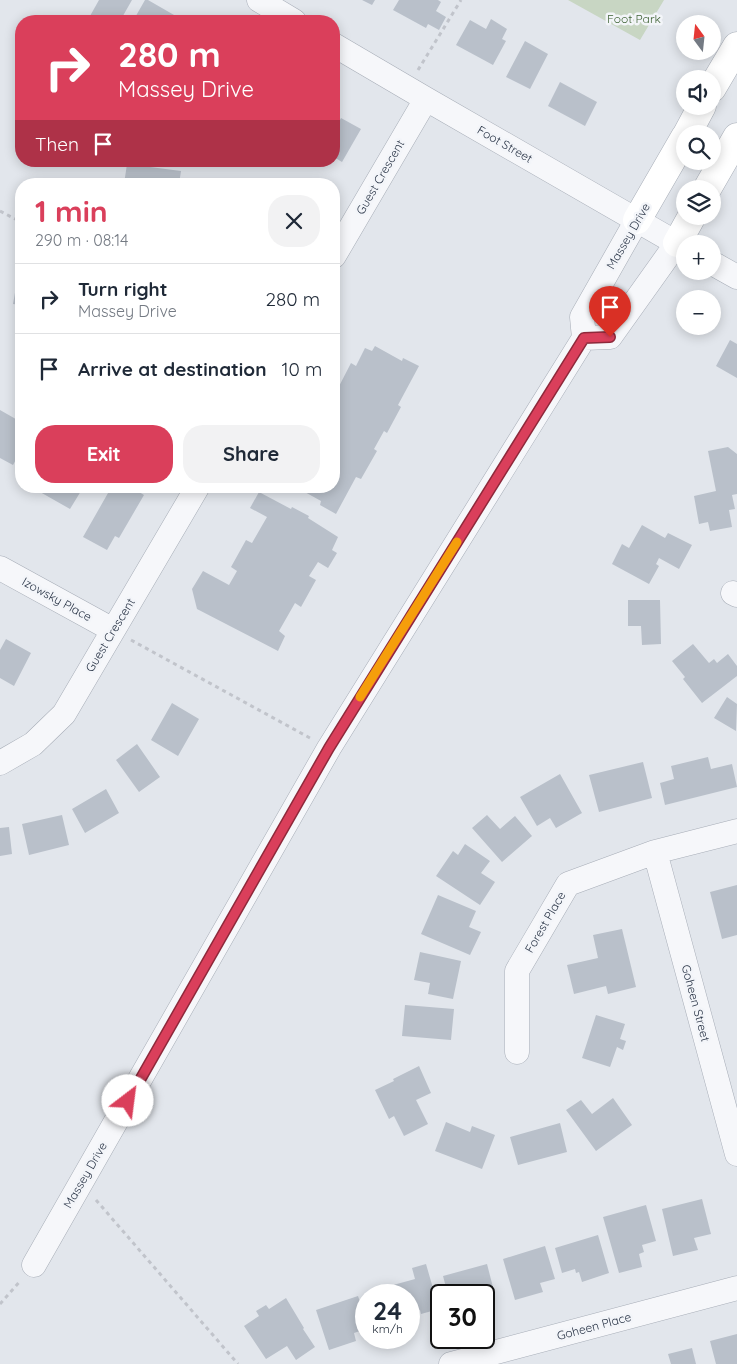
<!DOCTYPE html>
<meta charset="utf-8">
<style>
:root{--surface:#fff;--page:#f2f2f3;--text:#1f2937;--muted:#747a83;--line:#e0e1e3;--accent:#da3f5b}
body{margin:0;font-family:Quicksand,sans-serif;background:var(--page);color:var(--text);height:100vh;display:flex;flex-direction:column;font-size:19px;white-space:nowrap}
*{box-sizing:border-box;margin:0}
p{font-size:16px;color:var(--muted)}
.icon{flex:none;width:28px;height:28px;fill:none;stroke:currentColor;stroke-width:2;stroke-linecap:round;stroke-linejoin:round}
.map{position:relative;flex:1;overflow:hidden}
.panel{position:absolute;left:15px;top:178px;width:325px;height:315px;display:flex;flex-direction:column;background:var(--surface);border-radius:20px;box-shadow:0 2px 12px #0003}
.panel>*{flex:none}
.banner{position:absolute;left:15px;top:15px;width:325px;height:152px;border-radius:20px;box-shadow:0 2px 12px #0003;background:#da3f5b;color:#fff;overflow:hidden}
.needle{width:32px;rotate:345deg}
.controls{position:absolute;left:676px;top:15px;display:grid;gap:10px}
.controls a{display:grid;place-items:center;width:45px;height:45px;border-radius:50%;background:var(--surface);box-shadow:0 2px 12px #0003;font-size:25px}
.speed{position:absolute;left:355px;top:1284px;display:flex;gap:10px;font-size:25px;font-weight:700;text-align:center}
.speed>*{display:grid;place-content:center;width:65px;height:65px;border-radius:50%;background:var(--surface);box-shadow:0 2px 12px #0003;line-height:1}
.speed small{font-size:12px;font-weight:400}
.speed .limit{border:2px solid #111;border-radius:8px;background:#fff;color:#111}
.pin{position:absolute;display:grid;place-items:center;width:42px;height:42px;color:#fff;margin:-51px -21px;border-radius:50% 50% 50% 0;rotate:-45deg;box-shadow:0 0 5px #0007}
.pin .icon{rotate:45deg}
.me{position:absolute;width:55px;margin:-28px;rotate:30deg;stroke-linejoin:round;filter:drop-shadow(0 0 4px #0008)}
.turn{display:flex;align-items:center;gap:18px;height:105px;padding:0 20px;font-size:22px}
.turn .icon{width:65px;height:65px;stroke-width:2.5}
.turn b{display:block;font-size:35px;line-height:42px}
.then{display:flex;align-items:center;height:48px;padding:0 20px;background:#0003;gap:10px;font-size:19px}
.round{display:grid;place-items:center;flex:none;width:52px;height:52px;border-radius:20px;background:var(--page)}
.overview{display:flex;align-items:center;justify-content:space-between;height:85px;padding:0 20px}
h1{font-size:30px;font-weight:700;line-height:38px;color:var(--accent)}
.primary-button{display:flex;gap:10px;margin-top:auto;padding:10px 20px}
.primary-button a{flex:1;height:58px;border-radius:20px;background:var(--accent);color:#fff;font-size:20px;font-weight:700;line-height:58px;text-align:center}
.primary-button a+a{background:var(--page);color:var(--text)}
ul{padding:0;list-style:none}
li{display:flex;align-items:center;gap:15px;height:70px;padding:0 20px;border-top:1px solid var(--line)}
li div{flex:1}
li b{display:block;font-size:19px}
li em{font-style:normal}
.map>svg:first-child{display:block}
.green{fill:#c8d6c3}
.building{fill:#b9c0ca}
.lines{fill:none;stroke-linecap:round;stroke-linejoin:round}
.street-casing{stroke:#a7adb7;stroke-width:25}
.secondary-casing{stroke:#a7adb7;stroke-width:29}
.path{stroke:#c1c4cb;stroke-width:3;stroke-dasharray:4 4;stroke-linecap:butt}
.street{stroke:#f6f7fa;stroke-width:24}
.secondary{stroke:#fff;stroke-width:28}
.route-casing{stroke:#8e293b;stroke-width:12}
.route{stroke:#da3f5b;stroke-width:9}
.slow{stroke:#f59e0b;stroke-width:9}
.labels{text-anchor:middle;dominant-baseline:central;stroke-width:5;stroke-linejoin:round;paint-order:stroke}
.park-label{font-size:12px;fill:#3f6335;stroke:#f3f5f9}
.street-label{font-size:12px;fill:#293446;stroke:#f3f5f9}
</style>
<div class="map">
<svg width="737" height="1364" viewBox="0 0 737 1364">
<rect width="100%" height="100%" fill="#e2e6ec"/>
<path class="green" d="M568,0H664L640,40Z"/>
<path class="building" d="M99,0H132L120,21H99L90,16Z
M145,0H148L181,19L179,21H133Z
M362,0H375L372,5Z
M399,0H438L441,2L436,11L446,17L439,30L428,24L426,28L393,10Z
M491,19L507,29L502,39L506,41L493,65L456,45L470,20L486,29Z
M525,41L548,54L530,89L506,77Z
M560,82L597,102L585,126L548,106Z
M341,118L361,129L342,162L334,157V129H335Z
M127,164L181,171L179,184H124Z
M16,287L21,288V305L13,304Z
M730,340L737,344V378L716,366Z
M375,346L402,361L403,358L419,366L398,405L401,407L387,433L384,431L374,449L377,451L361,479L356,477L336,514L320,505L321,501L294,486H334V407L338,399L334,396L351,363L356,366L365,348L372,351Z
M0,410L21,422V450L13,465L0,458Z
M728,447L737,454V494L732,495L735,509L729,510L732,527L710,531L708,522L699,524L694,496L716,491L708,451Z
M34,486H73L81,491L70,509L33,488Z
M112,486H129L144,495L119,538L115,536L107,550L83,537Z
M259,492L291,509L292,507L309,516L308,518L338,537L332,550L337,553L328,568L318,562L309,576L316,580L301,607L295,603L279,631L285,636L278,651L197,609L192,589L203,571L229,585L237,571L231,567L246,540L252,543L267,517L250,508Z
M642,525L665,538L668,533L692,545L679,569L659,558L656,564L659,566L649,584L612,564L622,544L629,548Z
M628,600H660L661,644L642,645L641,626H628Z
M6,639L31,653L14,686L0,678V650Z
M693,644L709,663L714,659L717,663L728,654L737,666V676L702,703L683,679L685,677L672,661Z
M727,697L737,704L736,731L714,718Z
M172,703L199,719L178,756L151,740Z
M137,744L160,777L139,792L116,760Z
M708,757L711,769L732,764L737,787L665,805L660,783L674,779L671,766Z
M643,762L652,798L599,812L589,775Z
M560,774L582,813L556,828L550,818L537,826L520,797Z
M106,789L119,813L85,833L72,809Z
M62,815L69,845L29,855L22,824Z
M487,815L500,829L515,816L532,836L502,862L472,828Z
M9,827L12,854L0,856V828Z
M465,844L490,861L481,873L495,882L480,905L436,876L453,851L458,855Z
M737,885V935L722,939L710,892Z
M438,895L476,911L469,927L481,932L470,955L421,934Z
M622,929L636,987L608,994L606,986L574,994L567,965L598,958L593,935Z
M420,952L461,961L453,999L428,994L430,983L414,980Z
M405,1005L454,1009L451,1040L402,1036Z
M596,1015L625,1024L620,1039L626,1041L623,1050L617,1047L610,1067L582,1058Z
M419,1066L431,1093L416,1100L428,1124L404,1136L394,1116L389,1119L375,1090L394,1081L393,1079Z
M613,1098L632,1125L596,1151L566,1110L581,1100L592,1114Z
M446,1122L470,1132L472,1126L495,1135L482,1169L435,1151Z
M560,1123L567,1152L518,1165L510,1137Z
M702,1199L711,1234L694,1238L698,1250L673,1256L662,1209Z
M646,1205L656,1241L642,1245L644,1252L639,1254L642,1267L619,1273L603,1217Z
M598,1235L609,1273L582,1282L579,1272L576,1273L575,1269L562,1273L555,1248Z
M545,1246L555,1279L540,1283L543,1292L515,1300L503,1259Z
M426,1264L439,1309L421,1314L420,1310L409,1314V1295H388L386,1287L415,1279L412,1268Z
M487,1264L495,1295L484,1298V1295H448L443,1276Z
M358,1296L366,1320V1329L354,1333L356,1341L329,1350L316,1310Z
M286,1298L304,1328L303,1329L315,1347L296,1360L287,1346L266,1359L244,1326L259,1316L256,1311L266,1305L269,1309Z
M737,1334V1364H716L710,1341Z
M692,1348L696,1364H671L668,1354Z"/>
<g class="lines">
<defs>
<path id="street" d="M259,0L294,21
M334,45L426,99L685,248
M334,256L426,99
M712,263L737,277
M584,338L610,337L677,243
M0,568L113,630
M733,593L737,595
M0,763L33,744L64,714L198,486
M655,852L737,1154
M517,1052V971L568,884L655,852L737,831
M34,1265L329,748L584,338L582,317L637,220
M451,1364L737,1288"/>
<path id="secondary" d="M712,88L737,46
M687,134L702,106
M707,189L737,137
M637,220L685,137
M677,243L692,216"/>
</defs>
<use href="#street" class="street-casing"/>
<use href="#secondary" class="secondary-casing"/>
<path class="path" d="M418,70L461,0
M0,211L21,222
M131,640L310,738
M96,1200L238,1364
M0,1304L21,1280"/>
<use href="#street" class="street"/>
<use href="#secondary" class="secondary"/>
</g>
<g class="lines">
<defs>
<path id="route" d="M128,1101L329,748L584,338L610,337"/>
</defs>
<use href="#route" class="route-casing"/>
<use href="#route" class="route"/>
<path class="slow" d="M360,697L457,542"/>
</g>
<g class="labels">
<g class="park-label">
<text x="634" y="18">Foot Park</text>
</g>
<g class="street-label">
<text transform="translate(505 144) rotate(30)">Foot Street</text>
<text transform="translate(380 177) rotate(-60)">Guest Crescent</text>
<text transform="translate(628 236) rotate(-60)">Massey Drive</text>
<text transform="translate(57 599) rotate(29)">Izowsky Place</text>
<text transform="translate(110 635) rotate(-59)">Guest Crescent</text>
<text transform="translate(545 922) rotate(-60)">Forest Place</text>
<text transform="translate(696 1003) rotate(75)">Goheen Street</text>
<text transform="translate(85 1175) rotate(-60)">Massey Drive</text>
<text transform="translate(594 1326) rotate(-15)">Goheen Place</text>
</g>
</g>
</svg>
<div class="controls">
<a><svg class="needle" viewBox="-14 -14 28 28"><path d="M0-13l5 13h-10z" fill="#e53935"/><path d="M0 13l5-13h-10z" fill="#747a83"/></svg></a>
<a><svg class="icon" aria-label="sound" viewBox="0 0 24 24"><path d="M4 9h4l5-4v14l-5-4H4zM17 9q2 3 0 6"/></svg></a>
<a><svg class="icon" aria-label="search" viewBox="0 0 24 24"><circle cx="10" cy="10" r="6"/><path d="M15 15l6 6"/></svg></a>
<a><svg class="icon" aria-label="layers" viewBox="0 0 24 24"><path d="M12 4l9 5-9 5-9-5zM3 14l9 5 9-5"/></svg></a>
<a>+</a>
<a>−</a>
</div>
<div class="speed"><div>24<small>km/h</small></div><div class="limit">30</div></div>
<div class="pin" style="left:610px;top:337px;background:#d93025"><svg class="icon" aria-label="arrive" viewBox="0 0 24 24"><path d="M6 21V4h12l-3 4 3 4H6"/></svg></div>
<svg class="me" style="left:128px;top:1101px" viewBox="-20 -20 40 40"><circle r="19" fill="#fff"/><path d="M0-13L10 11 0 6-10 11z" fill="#da3f5b"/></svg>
<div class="banner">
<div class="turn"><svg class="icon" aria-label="right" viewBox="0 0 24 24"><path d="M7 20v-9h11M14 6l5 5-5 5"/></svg><div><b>280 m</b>Massey Drive</div></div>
<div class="then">Then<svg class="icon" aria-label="arrive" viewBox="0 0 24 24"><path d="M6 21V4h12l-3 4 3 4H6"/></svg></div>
</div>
<section class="panel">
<div class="overview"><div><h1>1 min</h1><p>290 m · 08:14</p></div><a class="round"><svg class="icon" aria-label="close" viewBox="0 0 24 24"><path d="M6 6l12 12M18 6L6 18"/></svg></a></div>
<ul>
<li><svg class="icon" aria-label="right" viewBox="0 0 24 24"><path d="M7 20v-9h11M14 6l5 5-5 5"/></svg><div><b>Turn right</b><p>Massey Drive</p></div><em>280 m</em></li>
<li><svg class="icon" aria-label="arrive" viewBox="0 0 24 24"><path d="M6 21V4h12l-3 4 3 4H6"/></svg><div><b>Arrive at destination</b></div><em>10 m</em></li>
</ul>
<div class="primary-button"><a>Exit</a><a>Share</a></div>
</section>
</div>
